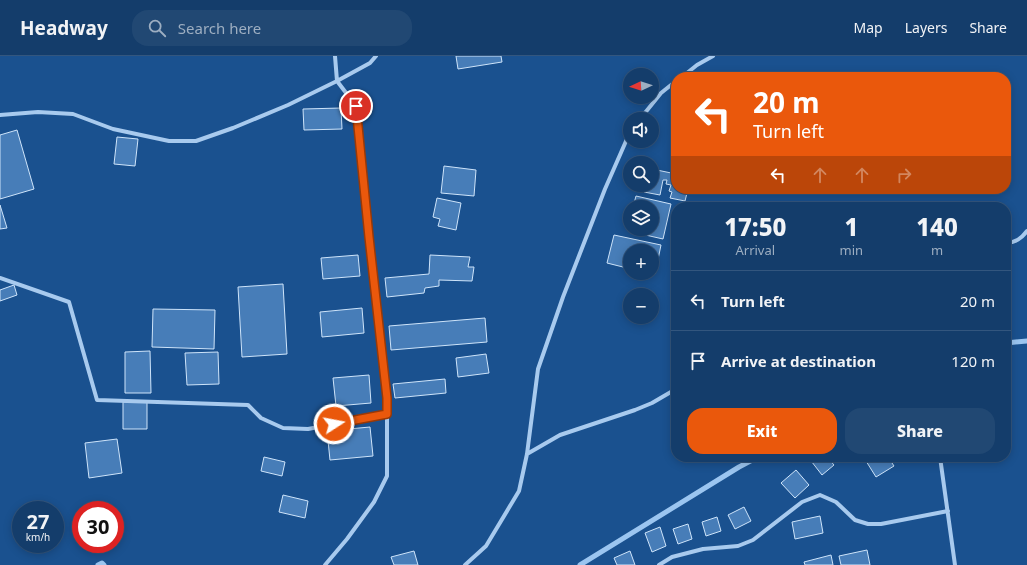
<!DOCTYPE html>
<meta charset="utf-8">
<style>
:root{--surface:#143d6b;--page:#214873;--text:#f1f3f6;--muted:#9daec1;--line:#33567e;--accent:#ea580c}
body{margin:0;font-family:"Noto Sans",sans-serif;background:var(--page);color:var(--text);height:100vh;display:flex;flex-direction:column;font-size:15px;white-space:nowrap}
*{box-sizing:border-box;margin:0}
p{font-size:13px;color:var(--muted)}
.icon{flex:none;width:22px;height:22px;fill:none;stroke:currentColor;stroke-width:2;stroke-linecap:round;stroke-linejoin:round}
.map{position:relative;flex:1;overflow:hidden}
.drawer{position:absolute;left:671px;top:146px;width:340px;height:260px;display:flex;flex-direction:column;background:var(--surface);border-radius:16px;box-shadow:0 2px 10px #0003,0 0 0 1px var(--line)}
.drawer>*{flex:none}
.top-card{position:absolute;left:671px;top:16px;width:340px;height:122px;border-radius:16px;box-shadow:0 2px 10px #0003,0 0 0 1px var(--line);background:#ea580c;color:#fff;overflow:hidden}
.needle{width:26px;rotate:266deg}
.buttons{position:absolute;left:623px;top:12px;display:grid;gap:8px}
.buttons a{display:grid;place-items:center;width:36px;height:36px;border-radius:50%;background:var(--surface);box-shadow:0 2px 10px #0003,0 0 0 1px var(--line);font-size:20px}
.speed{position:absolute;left:12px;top:445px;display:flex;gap:8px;font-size:20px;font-weight:700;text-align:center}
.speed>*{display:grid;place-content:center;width:52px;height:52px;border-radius:50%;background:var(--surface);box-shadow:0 2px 10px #0003,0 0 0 1px var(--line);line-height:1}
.speed small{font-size:10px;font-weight:400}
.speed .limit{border:6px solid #d22;background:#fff;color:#111}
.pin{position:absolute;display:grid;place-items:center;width:34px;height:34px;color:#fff;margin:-17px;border:2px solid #fff;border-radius:50%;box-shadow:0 1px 4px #0007}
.me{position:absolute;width:44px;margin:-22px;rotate:79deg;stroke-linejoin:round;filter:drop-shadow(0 0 3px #0008)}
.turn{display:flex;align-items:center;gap:14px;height:84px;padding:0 16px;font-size:18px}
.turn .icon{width:52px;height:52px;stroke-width:2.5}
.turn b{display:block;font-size:28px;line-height:34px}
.lanes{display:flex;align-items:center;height:38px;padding:0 16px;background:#0003;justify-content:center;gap:20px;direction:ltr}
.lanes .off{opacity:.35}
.eta{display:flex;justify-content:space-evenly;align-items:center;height:68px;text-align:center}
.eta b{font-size:24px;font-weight:800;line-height:28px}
.primary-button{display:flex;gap:8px;margin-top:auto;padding:8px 16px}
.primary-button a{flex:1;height:46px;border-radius:16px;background:var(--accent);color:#fff;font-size:16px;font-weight:800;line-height:46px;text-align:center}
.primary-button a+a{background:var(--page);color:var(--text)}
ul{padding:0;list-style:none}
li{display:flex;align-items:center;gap:12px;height:60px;padding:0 16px;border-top:1px solid var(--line)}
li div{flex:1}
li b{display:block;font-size:15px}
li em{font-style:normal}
header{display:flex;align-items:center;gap:24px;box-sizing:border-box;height:56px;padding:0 20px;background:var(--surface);border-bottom:1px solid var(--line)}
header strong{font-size:19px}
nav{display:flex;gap:22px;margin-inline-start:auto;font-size:14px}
.search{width:280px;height:36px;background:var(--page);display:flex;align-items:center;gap:10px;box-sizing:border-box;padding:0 14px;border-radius:16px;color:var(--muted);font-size:15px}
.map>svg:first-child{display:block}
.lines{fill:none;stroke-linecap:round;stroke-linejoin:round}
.stream{stroke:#9bc5f0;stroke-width:5}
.building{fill:#477db8;stroke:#cee4fa}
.street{stroke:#a8caee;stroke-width:4}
.route-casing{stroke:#983908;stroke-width:10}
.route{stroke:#ea580c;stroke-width:7}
</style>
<header>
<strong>Headway</strong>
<div class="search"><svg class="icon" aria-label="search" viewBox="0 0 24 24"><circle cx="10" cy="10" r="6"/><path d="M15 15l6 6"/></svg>Search here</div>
<nav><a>Map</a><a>Layers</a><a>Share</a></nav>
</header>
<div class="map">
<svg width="1027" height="509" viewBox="0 0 1027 509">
<rect width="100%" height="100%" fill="#1a518f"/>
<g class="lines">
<path class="stream" d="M1006,287L1027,285
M98,509L102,507L104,509
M580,509L739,411L758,401"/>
</g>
<path class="building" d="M456,0H501L502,6L458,13Z
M341,52L342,73L304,74L303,53Z
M17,74L34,133L0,143V79Z
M117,81L138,83L135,110L114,108Z
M444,110L476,114L474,140L441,137Z
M652,113L676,118V133H688L685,145L670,142L672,136L669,135L671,129L666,128L667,124H663L660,139L644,136L646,129H652Z
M636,140L671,148L663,183L628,175L630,166V173H652V151H633Z
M437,142L461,147L456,174L438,170L440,163L433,161Z
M0,149L7,172L0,173Z
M614,179L661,189L655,218L649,217H652V195H638L639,193L632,192L631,195H630V200L627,212L607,207Z
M358,199L360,220L323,223L321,202Z
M430,199L470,201L468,211H474L472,225L439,224V230L425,232L424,237L387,241L385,222L429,218Z
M283,228L287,298L242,301L238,231Z
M14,229L17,239L0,245V234Z
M362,252L364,277L322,281L320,256Z
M153,253L215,254L214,293L152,291Z
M485,262L487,286L391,294L389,270Z
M150,295L151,337H125V296Z
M218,296L219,328L187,329L185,297Z
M486,298L489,317L458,321L456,302Z
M369,319L371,347L336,350L333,322Z
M445,323L446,337L395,342L393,328Z
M123,346H147V373H123Z
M370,371L373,400L330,404L327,375Z
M117,383L122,417L89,422L85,387Z
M264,401L285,406L282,420L261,415Z
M808,401H827L834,409L822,419Z
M873,401H888L894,410L876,421L866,405Z
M796,414L809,429L795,442L781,427Z
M283,439L308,445L305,462L279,456Z
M744,451L751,465L735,473L728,459Z
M820,460L823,477L795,483L792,466Z
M717,461L721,475L706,480L702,466Z
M688,468L692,483L678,488L673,473Z
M660,471L666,490L652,496L645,477Z
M867,494L870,509H841L839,500Z
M414,495L418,509H394L391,501Z
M630,495L635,509H617L614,502Z
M831,499L833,509H805L804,506Z"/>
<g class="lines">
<path class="street" d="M335,0L337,25
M682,21L697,9L713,0
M0,59L38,56L73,58L113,73L169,85H196L233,72L288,49L337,25L370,7L376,0
M640,63L661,37L676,25
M1006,187C1016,186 1021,183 1027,175
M0,222L69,246L97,344L248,349L261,362L283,372L308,373L387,358
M527,398L560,379L635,354L652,347L676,333
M940,401L955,509
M325,509L347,483L374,446L387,420V342L369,181L356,50L337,25
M465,509L486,490L519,435L527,398L538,313L563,241L605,133L630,76
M659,509L672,501L703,493L738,490L753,484L802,446L820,439L836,446L855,464L868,468H881L948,455"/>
</g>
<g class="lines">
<defs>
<path id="route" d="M334,368L387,358V342L369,181L356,50"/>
</defs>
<use href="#route" class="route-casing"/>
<use href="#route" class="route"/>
</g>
</svg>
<div class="buttons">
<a><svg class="needle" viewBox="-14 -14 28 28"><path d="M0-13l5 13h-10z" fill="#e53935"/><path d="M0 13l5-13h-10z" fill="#9daec1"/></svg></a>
<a><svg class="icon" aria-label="sound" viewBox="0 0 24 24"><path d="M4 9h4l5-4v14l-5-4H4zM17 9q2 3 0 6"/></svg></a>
<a><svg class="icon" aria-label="search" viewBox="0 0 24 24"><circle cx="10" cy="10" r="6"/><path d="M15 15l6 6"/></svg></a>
<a><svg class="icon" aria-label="layers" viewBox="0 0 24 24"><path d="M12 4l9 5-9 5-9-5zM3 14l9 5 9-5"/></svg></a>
<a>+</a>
<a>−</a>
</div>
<div class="speed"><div>27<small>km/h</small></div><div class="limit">30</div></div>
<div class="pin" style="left:356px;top:50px;background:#d93025"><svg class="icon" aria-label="arrive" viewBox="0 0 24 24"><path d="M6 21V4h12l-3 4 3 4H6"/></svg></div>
<svg class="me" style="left:334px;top:368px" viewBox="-20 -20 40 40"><circle r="17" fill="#ea580c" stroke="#fff" stroke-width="3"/><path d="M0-11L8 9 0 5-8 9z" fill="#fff"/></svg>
<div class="top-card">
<div class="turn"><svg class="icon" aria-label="left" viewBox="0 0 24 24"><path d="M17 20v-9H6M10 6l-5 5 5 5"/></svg><div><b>20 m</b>Turn left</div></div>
<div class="lanes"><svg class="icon" aria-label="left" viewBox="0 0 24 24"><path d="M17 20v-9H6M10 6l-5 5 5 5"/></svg><svg class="icon off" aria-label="ahead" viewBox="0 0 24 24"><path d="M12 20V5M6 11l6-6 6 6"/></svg><svg class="icon off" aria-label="ahead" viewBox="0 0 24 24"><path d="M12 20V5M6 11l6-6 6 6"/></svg><svg class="icon off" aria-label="right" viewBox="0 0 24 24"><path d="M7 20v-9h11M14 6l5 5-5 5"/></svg></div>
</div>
<section class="drawer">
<div class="eta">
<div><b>17:50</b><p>Arrival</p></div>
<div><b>1</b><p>min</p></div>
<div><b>140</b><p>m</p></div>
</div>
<ul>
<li><svg class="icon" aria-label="left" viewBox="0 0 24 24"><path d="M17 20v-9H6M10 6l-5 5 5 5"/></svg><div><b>Turn left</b></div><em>20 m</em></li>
<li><svg class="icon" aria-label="arrive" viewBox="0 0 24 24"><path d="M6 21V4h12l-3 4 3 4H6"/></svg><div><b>Arrive at destination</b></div><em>120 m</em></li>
</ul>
<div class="primary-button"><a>Exit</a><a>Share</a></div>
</section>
</div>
